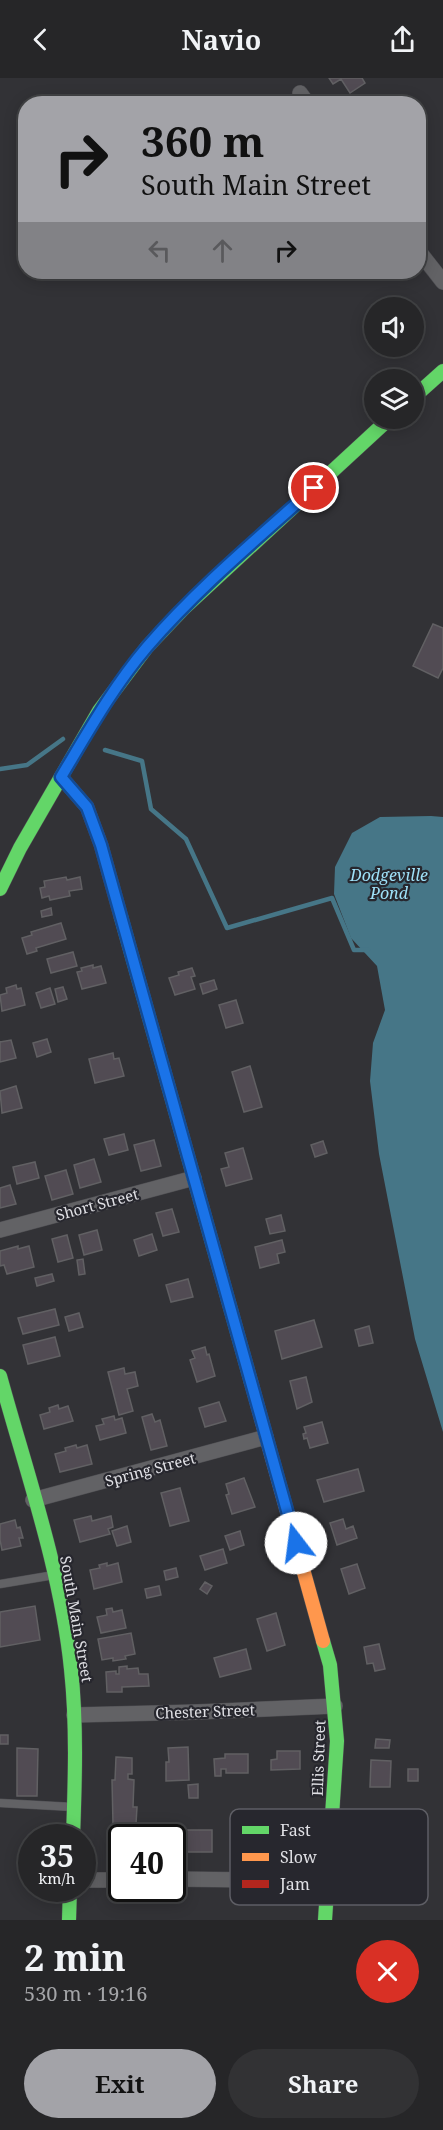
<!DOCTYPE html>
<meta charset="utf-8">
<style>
:root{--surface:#262628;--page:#323234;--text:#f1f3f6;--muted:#a4a5a8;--line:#424345;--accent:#a3a3a8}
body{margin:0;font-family:"Noto Serif",serif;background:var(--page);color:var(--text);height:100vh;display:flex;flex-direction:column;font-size:22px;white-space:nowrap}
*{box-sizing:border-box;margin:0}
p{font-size:20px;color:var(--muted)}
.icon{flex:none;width:33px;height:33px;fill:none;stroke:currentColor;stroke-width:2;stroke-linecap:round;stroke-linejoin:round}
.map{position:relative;height:1842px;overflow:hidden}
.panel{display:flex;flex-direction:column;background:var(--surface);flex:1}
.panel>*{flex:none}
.banner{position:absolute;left:18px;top:18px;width:408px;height:183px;border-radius:24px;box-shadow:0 3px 15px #0003,0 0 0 2px var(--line);background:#a3a3a8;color:#111;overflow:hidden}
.buttons{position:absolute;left:364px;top:219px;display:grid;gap:12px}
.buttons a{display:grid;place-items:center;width:60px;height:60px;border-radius:50%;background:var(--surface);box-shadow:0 3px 15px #0003,0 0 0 2px var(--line);font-size:30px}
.speed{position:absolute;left:18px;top:1746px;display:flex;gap:12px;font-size:30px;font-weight:700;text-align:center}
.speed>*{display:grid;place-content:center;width:78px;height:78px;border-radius:50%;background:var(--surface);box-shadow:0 3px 15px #0003,0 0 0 2px var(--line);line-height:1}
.speed small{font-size:15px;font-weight:400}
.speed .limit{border:3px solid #111;border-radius:9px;background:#fff;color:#111}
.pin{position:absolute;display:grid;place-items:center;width:51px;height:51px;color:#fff;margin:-26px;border:3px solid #fff;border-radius:50%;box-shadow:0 2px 6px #0007}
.me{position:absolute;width:66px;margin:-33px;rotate:345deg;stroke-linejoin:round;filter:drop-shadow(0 0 4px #0008)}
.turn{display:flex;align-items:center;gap:21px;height:126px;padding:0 24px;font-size:27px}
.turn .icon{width:78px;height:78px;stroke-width:2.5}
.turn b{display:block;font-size:42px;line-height:51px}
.lanes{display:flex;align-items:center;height:57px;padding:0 24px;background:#0003;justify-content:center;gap:30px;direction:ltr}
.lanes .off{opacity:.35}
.round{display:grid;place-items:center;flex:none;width:63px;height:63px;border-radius:32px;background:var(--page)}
.head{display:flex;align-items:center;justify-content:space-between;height:102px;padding:0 24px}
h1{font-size:36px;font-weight:700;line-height:45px}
.action{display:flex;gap:12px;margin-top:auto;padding:12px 24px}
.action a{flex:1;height:69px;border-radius:36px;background:var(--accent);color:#111;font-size:24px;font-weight:700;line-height:69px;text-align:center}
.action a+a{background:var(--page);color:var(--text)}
header{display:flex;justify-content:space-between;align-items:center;height:78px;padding:0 24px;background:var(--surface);font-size:27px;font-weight:700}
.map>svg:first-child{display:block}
.water{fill:#467687}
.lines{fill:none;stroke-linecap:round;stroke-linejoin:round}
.stream{stroke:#467687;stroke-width:4.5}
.building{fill:#514b53;stroke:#616063;stroke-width:1.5}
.lane-casing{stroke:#4e4e52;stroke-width:9}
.street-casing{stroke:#4e4e52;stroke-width:16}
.fast-casing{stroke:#4e4e52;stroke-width:15}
.slow-casing{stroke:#4e4e52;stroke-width:15}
.jam-casing{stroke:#4e4e52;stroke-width:15}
.lane{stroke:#626265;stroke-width:8}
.street{stroke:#626265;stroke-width:15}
.fast{stroke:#63d668;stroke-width:14}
.slow{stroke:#ff974d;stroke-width:14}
.jam{stroke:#b3261e;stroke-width:14}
.route-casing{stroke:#114b97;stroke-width:15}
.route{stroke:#1a73e8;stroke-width:10}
.labels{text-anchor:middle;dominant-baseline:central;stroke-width:4.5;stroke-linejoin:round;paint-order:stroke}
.street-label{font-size:15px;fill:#e0e0e5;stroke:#27272e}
.water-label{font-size:16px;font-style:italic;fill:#9fe1f9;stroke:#27272e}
.key{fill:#27272e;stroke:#5e5e65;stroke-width:1.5}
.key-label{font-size:16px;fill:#e0e0e5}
</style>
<header><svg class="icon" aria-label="back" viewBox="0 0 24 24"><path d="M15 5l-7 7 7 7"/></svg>Navio<svg class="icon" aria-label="share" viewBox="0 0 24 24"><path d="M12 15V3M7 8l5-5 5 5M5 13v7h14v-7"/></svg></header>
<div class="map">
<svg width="443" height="1842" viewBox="0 0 443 1842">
<rect width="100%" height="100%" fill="#323236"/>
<path class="water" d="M431,738L443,739V1354L415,1261L379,1076L370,1003L373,965L385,932L377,888L351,860L334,816L335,789L352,755L380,739Z"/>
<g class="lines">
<path class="stream" d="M105,672L142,683L151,731L186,761L227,850L332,820L354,872H368
M0,691L27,687L63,661"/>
</g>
<path class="building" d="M329,0H362L365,5L350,15L341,1L333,6Z
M433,546L443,550V590L438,600L413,588Z
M66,799L67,802L80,799L82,811L69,813L70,818L50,822L49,818L42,820L40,810L45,809L44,803Z
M51,830L52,837L42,839L41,833Z
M61,845L66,861L36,870L37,873L27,876L22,860L32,857L31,854Z
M73,874L77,888L51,895L47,881Z
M93,887V890L101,888L106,905L82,911L77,894L82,893L81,890Z
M192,890L195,898L191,899L195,911L175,917L169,900L179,897L178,894Z
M214,902L217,911L203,916L200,906Z
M16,907L17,911L21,910L25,927L2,933L0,917L7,915L6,910Z
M63,909L67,921L58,924L55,911Z
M50,910L55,926L41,930L36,915Z
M236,922L243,945L226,950L219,927Z
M47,961L51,974L37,979L33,965Z
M11,962L16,980L0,984V963V964Z
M113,975L114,981L119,980L124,998L95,1005L89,981Z
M250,988L262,1029L244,1034L232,994Z
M16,1008L22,1030L2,1035L0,1013Z
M124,1056L128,1072L109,1077L104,1061Z
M154,1062L161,1088L141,1093L134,1067Z
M323,1063L327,1075L315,1079L311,1067Z
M243,1070L252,1101L226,1108L221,1091L229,1089L225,1075Z
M94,1081L101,1104L80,1110L74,1087Z
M35,1084L39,1100L17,1106L13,1089Z
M66,1092L73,1116L52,1122L45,1098Z
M10,1107L16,1126L0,1130V1110Z
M172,1131L179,1154L163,1158L156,1135Z
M281,1137L285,1153L270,1156L266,1141Z
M97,1152L102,1172L84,1177L79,1157Z
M152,1156L157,1172L139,1178L134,1162Z
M67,1157L73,1180L58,1184L52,1161Z
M282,1162L285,1174L277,1176L279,1185L260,1190L255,1169Z
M18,1168V1171L29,1168L34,1189L7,1196L4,1187L0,1188V1173Z
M83,1181L85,1196L79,1197L77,1182Z
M52,1196L54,1203L37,1208L35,1200Z
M188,1201L193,1219L171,1224L166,1207Z
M55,1231L59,1247L23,1256L18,1240Z
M79,1235L83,1249L69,1253L65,1239Z
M314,1242L322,1269L282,1281L275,1253Z
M369,1248L373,1265L359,1268L355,1252Z
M55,1259L60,1278L28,1286L23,1267Z
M205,1269L207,1277L209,1276L215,1298L197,1304L190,1282L195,1280L192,1273Z
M124,1290L125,1296L135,1294L138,1308L127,1311L133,1333L119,1337L108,1294Z
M306,1299L312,1324L297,1331L290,1303Z
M219,1324L226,1343L205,1349L199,1330Z
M58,1327L59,1331L68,1328L73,1343L44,1351L40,1337L50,1334L49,1330Z
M152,1336L155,1344L160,1342L167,1368L151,1372L142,1339Z
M114,1338L115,1342L122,1340L126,1355L100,1362L96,1348L104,1346L102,1341Z
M322,1344L328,1365L310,1370L307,1360L304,1361L303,1356L306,1355L304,1349Z
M76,1367L77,1370L87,1367L92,1386L60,1394L55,1376L66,1373L65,1370Z
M358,1391L364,1413L324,1424L317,1402Z
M244,1400L255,1429L232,1436L226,1417L229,1416L226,1406Z
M180,1410L189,1443L170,1448L161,1415Z
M91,1438L92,1443L111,1438L113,1449L108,1451L110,1456L80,1464L74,1442Z
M343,1441L346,1451L353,1448L357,1460L337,1467L330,1445Z
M15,1442L17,1450L20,1449L23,1460H19L21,1468L2,1472L0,1462V1446Z
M127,1448L131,1464L117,1468L112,1453Z
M240,1453L244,1467L230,1472L225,1458Z
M223,1471L227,1485L205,1492L200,1478Z
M107,1485V1488L118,1485L122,1504L94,1511L90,1492L100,1490L99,1487Z
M357,1486L365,1510L349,1516L341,1491Z
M176,1490L178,1499L166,1502L164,1493Z
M205,1504L212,1508L207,1516L200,1511Z
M159,1508L161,1517L147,1520L145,1511Z
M35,1528L40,1562L0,1569V1534Z
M112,1530L113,1534L122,1532L126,1550L101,1555L97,1539L107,1537L106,1531Z
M276,1535L285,1567L267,1573L257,1541Z
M131,1555L135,1576L125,1578L126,1581L113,1583V1580L102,1582L98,1561Z
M379,1566L385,1591L375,1593L373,1585L367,1586L364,1569Z
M246,1571L251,1591L220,1599L214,1580Z
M127,1588V1591L138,1590L139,1596H148L149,1608L122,1609V1614H107L106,1594L116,1593V1596H119V1589Z
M0,1657H8V1666H0Z
M376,1661L390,1662L389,1670H375Z
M188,1669L189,1702L166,1703V1684H169L168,1670Z
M17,1670L38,1671L37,1718H17Z
M277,1673H300V1691L271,1692V1682L277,1681Z
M225,1676H248V1695H226V1691H221V1698H215L214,1681L225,1680Z
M116,1679L132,1680V1696H128V1701L134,1702L133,1729H137L136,1746H113L112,1702H115Z
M371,1682L391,1683L390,1709H370Z
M408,1691H418V1703H408Z
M198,1706V1720H189L188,1707Z
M183,1752H212V1774H183V1769H179V1772L172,1773V1760H167V1755L183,1754Z"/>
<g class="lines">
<defs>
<path id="lane" d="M0,1506L54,1497
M0,1725L73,1729"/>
<path id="street" d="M300,15L308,26
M418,172L443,204
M0,1152L194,1100
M33,1422L266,1359
M74,1637L197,1634L335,1628
M172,1801L328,1803
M82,1802H122"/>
<path id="fast" d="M414,319L443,293
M0,811L20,770L99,633L147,569L184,530L390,340
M121,839L251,1304
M0,1298C26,1393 61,1492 71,1591C77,1647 75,1703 73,1760
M323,1563L330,1587L337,1663L325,1842
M69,1842L70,1810"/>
<path id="slow" d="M251,1304L323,1563"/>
<path id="jam" d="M61,699L87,729L101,767L121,839"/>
</defs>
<use href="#lane" class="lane-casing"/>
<use href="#street" class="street-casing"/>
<use href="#fast" class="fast-casing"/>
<use href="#slow" class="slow-casing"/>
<use href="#jam" class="jam-casing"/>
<use href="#lane" class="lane"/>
<use href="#street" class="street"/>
<use href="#fast" class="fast"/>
<use href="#slow" class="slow"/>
<use href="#jam" class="jam"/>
</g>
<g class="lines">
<defs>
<path id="route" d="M296,1465L101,767L87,729L61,699C88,654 113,609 147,569C197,511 257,461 314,410"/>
</defs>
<use href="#route" class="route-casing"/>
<use href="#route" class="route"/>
</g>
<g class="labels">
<g class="street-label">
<text transform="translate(97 1126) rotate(-15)">Short Street</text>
<text transform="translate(150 1391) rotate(-15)">Spring Street</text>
<text transform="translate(77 1541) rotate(80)">South Main Street</text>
<text transform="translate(205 1633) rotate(-2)">Chester Street</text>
<text transform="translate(318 1680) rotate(-88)">Ellis Street</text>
</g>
<g class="water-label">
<text x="389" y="797">Dodgeville<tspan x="389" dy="18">Pond</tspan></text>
</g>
</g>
<rect x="230" y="1731" width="198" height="96" rx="9" class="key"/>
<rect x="242" y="1748" width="27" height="8" fill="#63d668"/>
<rect x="242" y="1775" width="27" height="8" fill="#ff974d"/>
<rect x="242" y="1802" width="27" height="8" fill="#b3261e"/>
<g class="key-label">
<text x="280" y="1758">Fast</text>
<text x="280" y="1785">Slow</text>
<text x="280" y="1812">Jam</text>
</g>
</svg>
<div class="buttons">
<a><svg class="icon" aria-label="sound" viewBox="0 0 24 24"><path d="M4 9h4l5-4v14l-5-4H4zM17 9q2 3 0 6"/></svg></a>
<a><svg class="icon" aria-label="layers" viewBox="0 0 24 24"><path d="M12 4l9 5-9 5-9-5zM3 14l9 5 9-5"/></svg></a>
</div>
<div class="speed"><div>35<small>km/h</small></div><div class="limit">40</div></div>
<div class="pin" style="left:314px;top:410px;background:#d93025"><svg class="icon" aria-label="arrive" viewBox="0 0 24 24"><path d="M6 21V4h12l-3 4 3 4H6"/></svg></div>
<svg class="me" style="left:296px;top:1465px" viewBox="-20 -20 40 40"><circle r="19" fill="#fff"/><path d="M0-13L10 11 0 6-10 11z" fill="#1a73e8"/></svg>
<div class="banner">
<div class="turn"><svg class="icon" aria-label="right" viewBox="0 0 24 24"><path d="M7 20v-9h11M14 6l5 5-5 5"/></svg><div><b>360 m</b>South Main Street</div></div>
<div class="lanes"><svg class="icon off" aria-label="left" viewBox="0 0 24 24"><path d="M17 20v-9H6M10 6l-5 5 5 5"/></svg><svg class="icon off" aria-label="ahead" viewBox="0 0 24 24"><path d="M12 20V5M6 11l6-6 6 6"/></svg><svg class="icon" aria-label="right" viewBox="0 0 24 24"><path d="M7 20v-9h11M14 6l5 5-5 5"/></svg></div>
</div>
</div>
<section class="panel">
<div class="head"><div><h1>2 min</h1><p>530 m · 19:16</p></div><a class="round" style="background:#d93025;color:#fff"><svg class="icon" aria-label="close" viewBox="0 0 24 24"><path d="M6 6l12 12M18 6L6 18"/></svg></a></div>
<div class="action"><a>Exit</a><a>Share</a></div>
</section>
